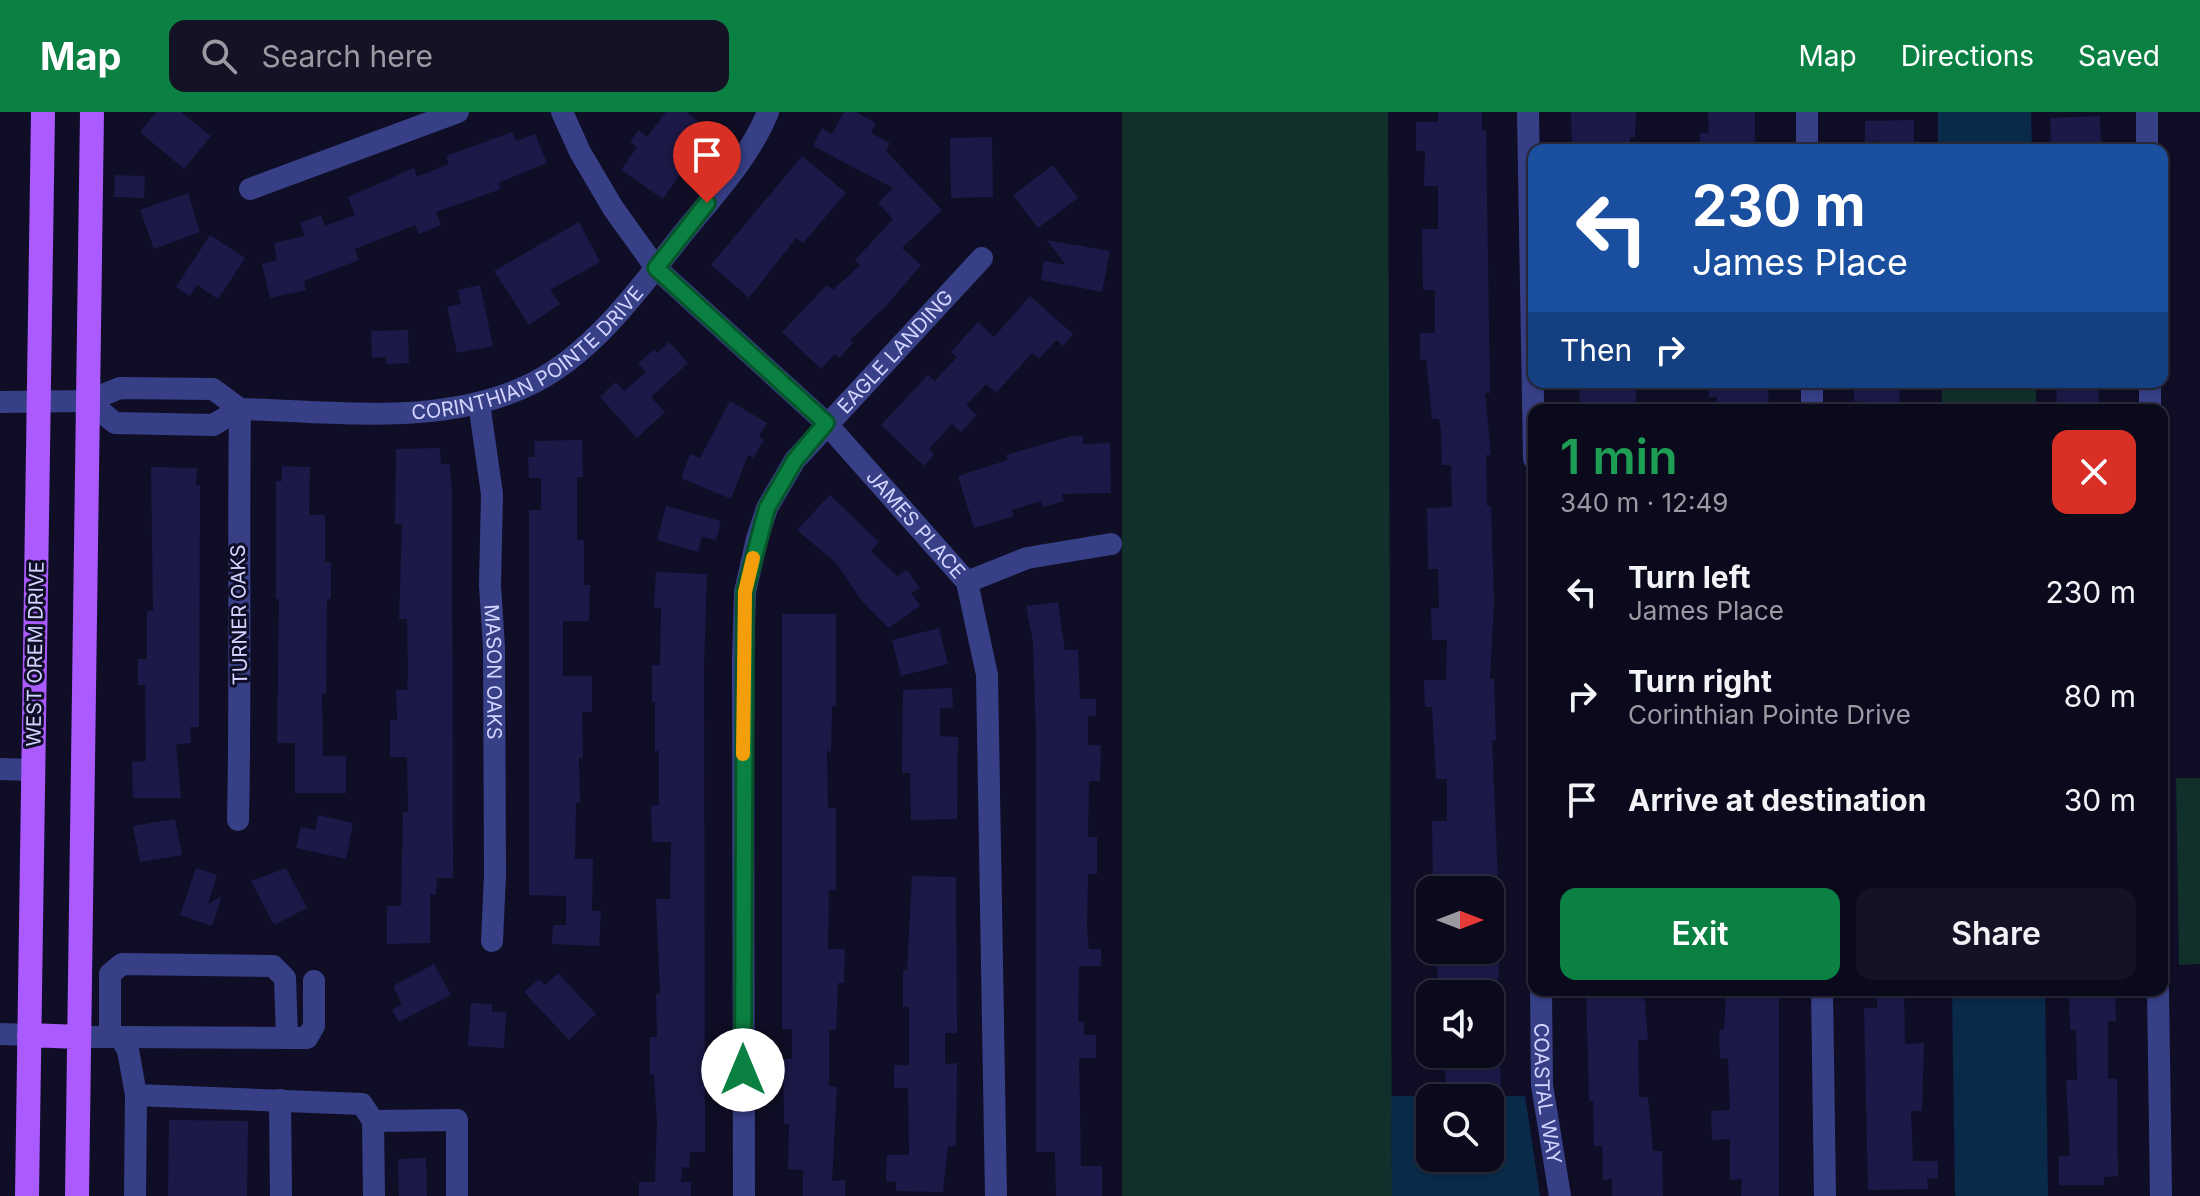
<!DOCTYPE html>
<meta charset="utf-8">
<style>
:root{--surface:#0b0a1c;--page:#141325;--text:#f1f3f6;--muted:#9a9aa3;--line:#2b2b3b;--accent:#0b8043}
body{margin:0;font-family:Inter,sans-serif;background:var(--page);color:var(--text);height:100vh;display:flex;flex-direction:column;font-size:30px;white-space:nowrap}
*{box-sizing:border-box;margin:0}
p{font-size:26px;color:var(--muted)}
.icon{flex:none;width:44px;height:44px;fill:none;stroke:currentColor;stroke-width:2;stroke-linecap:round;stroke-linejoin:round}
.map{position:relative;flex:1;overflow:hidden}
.panel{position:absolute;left:1528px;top:292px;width:640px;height:592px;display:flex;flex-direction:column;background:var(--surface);border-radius:16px;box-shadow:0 2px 6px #0004,0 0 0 2px var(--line)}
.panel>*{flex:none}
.banner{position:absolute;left:1528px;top:32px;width:640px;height:244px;border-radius:16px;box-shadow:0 2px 6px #0004,0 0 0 2px var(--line);background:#1a4fa0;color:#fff;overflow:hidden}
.needle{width:52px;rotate:90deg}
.fabs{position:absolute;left:1416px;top:764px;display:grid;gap:16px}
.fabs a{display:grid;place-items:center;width:88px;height:88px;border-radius:16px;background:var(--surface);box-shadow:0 2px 6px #0004,0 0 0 2px var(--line);font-size:40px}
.pin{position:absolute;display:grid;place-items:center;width:68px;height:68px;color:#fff;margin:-82px -34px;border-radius:50% 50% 50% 0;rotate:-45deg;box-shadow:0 0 8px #0007}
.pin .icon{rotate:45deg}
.me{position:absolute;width:88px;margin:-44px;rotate:0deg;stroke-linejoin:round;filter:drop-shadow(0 0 6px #0008)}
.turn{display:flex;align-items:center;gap:28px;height:168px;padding:0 32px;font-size:36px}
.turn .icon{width:104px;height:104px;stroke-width:2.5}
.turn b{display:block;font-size:56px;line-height:68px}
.then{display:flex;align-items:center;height:76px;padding:0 32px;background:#0003;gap:16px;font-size:30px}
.round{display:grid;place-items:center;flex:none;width:84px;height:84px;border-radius:16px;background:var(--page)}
.summary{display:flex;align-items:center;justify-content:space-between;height:136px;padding:0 32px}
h1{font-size:48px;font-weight:600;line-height:60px;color:#1e9e55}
.action{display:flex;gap:16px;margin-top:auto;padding:16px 32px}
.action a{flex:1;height:92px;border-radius:16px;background:var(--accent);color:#fff;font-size:32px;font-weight:600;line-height:92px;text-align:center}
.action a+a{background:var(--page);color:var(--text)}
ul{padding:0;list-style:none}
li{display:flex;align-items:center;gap:24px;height:104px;padding:0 32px}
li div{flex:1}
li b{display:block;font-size:30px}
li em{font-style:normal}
header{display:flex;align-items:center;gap:48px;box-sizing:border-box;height:112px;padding:0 40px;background:var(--accent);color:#fff}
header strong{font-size:38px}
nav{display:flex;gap:44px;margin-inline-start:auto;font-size:28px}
.search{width:560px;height:72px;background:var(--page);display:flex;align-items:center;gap:20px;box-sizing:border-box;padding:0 28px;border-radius:16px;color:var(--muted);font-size:30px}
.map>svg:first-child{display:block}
.green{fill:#11302b}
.water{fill:#0a2a49;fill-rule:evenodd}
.building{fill:#1c1948}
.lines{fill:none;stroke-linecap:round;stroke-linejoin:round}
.minor{stroke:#373f87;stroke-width:22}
.major{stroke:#aa5aff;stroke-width:24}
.route-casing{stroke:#07532c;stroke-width:20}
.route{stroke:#0b8043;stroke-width:14}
.slow{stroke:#f59e0b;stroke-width:14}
.labels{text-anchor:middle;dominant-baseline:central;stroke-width:6;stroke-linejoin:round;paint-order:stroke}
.street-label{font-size:20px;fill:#d3d4ff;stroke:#0f0e26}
</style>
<header>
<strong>Map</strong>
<div class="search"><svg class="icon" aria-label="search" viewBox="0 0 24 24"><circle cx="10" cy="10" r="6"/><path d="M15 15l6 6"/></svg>Search here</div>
<nav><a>Map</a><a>Directions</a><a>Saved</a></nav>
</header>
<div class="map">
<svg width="2200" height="1084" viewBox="0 0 2200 1084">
<rect width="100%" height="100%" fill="#0f0e26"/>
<path class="green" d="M1122,0H1388L1392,1084H1122Z
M1942,270H2036V298H1942Z
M2176,666H2200V852L2179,853Z"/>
<path class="water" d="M1938,0H2031L2032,38H1938Z
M1952,878H2045L2048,1084H1955Z
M1391,984H1525L1540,1084H1392ZM1430,986H1490V1046H1430Z"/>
<path class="building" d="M156,0H181L211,24L184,57L140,20Z
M666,0H686L715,22L703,39L698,36L663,87L621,58L637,35L630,30L638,18L647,25Z
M844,0H856L876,11L871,21L890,31L886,39L942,98L902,136L921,153L886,194L850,228L853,231L839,246L835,242L821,257L782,220L827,173L833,178L860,153L855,148L893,107L878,91L893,76L813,34L822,16L832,22Z
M1438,0H1482V18H1486L1490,281H1485L1491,343H1486L1487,394H1491L1494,489L1490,567H1494L1496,628H1492L1498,769L1433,770L1432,709H1447V667H1436L1432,595H1425L1424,568H1446L1447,528H1432L1431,496H1439L1438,457H1428L1427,396L1452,395L1451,353H1442L1441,319L1439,307H1432L1426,247L1420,248V221H1435V178H1423L1422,117H1438V74H1424L1425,39H1416V10H1438Z
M1571,0H1636L1635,25H1630V38H1572Z
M1708,0H1755V38H1700V21H1709Z
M2100,4L2101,32L2051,33L2050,6Z
M1914,8V37H1881V29L1865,30V9Z
M512,20L516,29L535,22L547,51L498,71L501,77L436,100L441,113L419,122L415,113L355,137L359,148L304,169L306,178L270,186L262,152L277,148L274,131L305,124L300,111L321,103L325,114L355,103L348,85L414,56L417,65L449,52L446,44Z
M992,25L993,85L951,86L950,26Z
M802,44L846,81L803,131L796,126L749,186L711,153Z
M1053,53L1078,86L1038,116L1013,83Z
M115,63L145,64L144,86L114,85Z
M188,81L200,120L154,137L140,98Z
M579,110L600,150L550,178L560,192L529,213L494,159Z
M210,123L245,146L218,187L197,173L190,184L176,175Z
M1047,128L1110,139L1102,180L1041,168L1044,149L1066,153Z
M480,173L493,234L457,241L447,195L461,192L458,178Z
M1030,184L1073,222L1063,234L1056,228L1039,247L1032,241L996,281L986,272L966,293L977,303L961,320L952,312L929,337L934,342L924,354L881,313L928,263L935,269L957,245L951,240L978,210L994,225Z
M408,218L409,251L386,252V245L372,246L371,219Z
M669,230L688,251L651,285L665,300L637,326L600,285L616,270L624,279L646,260L638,251L654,237L657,241Z
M1579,270H1636V298H1580Z
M1709,270H1768L1769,298H1717V285H1709Z
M2056,270H2098L2099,298H2057Z
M1854,271L1900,273L1899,298H1866L1867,290L1854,289Z
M730,289L767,311L759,324L764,328L753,346L748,343L731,387L681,366L690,342L700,346Z
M1072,324H1083V332L1110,331L1111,381L1062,382L1064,389L1043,395L1041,389L1012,398L1014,404L974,416L958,364L1008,348L1006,343Z
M582,328L583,365H577V428H584V473H590L589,509H563V564H592V600H582L583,646H579L580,690L576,691L575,747H593L592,799H601L599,834L552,832L553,813H566V784L529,783V398H541V366H529L528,345H535L534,329Z
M440,336L441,352H450L452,381L453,766H437L436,783L430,782V831L387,832V794H401L403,700H408L407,645H390V608H397L396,578H407L408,563L407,507H399L402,412H395L396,337Z
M282,354L310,355L309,403H325V450H331V487H327L326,582H322L323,644H346V681H295V631H277L279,487H276V369H282Z
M151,355L197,356L196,373H200L199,615H190L191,631L176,632L181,686H133L132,650L146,649L145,573H138V547H147V499H153Z
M830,383L879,430L871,439L897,464L907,458L920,476L911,481L920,494L888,516L861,488L837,452L797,418Z
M666,394L721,409L716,428L702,425L698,440L657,428Z
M656,460L707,462L704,554L705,1040H690L689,1056L682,1055L681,1070H691V1084H639V1070H655L657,1009L654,963H650V925H657L656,882H660L656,787H670L671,730H652L651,694L659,693V639H655V590H652V553H660L661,496H654Z
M1058,490L1065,538H1078L1080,587H1096V604H1088V633H1101L1100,669H1089L1088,725H1097V762H1088L1087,817L1089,837H1101V854H1079L1078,910H1084V923H1096V946H1079L1081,1054H1102V1084H1056L1055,1040H1036V623L1033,530L1026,494Z
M782,502H836V594H832L831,640L827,639L828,696H836V778H829L828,837H845L844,871H838L836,918H829V974L837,975L832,1069L845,1068V1084H803V1058L788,1057L789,1012H784L783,947H792V917H782Z
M939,516L948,552L901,564L892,528Z
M952,576L953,596H940V624L958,625L957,707L911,708L910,661H902L903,578Z
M318,703L353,711L346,747L296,736L301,715L315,718Z
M175,707L182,743L140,750L133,714Z
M196,756L217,763L208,792L222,784L212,814L180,803Z
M286,756L307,796L274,813L251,769Z
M912,764L956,765L957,921H945V952L957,951L956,1034H948L943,1080L896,1079V1070L886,1069L887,1043H909L908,976H894V953H909V895H903V858H907Z
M1436,838H1499L1498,882H1439Z
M434,852L451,883L399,910L392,898L402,892L393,874Z
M558,861L596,902L569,928L524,880L539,867L545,873Z
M1586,878H1644L1648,928H1638L1639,985H1648L1653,1039H1662L1663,1084H1612V1067L1603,1068L1602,1034H1594L1593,989H1589Z
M1877,878H1904L1905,932L1924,931L1922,999H1911L1913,1049H1938V1066L1927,1067L1928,1077L1868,1078L1864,896H1877Z
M2069,878H2115L2116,909H2108V967H2117L2118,1064L2104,1065V1073H2059V1044H2070L2066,968H2077L2076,918H2070Z
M1726,879L1779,880V1084H1741L1742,1067L1730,1068V1027L1712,1028L1711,999L1730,998L1728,946L1720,947L1719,918H1724Z
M471,891L492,892V900H506L504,936L468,934Z
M1451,942H1500L1501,980L1446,981L1445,949L1451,948Z
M169,1008L248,1009L247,1084H168Z
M426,1046L427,1084H399L398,1047Z"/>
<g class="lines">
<g class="minor">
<path id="s1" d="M562,0L580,40L613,96L656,156L826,311L967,470L987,563L996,1084"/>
<path d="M1528,0L1534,347"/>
<path d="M1807,0V38"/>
<path d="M2147,0V38"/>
<path d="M250,77L458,0"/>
<path d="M1812,270V298"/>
<path d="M2150,270V298"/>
<path id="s2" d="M88,289L115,311L213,313L240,297C336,299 446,316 535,270C593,240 637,180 677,129C709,88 749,48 768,0"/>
<path d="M0,290L88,289L120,276L213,277L240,297"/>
<path id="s3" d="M479,291L492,382L490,473L494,536L495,763L492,829"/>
<path d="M967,470L1027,446L1111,432"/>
<path d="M0,657L33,658"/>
<path d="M238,708C241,571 238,434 240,297"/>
<path id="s4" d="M1541,878L1542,973L1560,1084"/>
<path d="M1822,878L1825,1084"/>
<path d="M2158,878L2161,1084"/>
<path d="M0,922L29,923"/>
<path d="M79,925H120L128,938L136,983L362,992L373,1009L374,1084"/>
<path d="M110,925V862L122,852L273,854L285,866L287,926"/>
<path d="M120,925L307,926L314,914V869"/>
<path d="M280,988L281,1084"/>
<path d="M373,1009L457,1008V1084"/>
<path d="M135,1084L136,983"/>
<path id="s5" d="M744,1084L743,549L745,480L757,427L767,396L795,348L982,146"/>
</g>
<path class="major" d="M29,923L79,925
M27,1084L43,0
M77,1084L92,0"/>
</g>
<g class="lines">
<defs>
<path id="route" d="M707,91L656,156L826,311L795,348L767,396L745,480L743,958"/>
</defs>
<use href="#route" class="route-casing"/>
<use href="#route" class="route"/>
<path class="slow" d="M743,642L745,480L753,446"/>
</g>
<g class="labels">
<g class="street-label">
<text stroke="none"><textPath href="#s2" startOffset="470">CORINTHIAN POINTE DRIVE</textPath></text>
<text stroke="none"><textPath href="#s5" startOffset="894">EAGLE LANDING</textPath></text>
<text stroke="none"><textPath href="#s1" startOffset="548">JAMES PLACE</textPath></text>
<text transform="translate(239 503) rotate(-91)">TURNER OAKS</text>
<text transform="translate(35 542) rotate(-89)">WEST OREM DRIVE</text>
<text stroke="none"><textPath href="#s3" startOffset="270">MASON OAKS</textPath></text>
<text stroke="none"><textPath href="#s4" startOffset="104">COASTAL WAY</textPath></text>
</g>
</g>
</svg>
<div class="fabs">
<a><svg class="needle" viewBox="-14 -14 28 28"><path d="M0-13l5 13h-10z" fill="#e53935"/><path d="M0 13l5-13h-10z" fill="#9a9aa3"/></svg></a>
<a><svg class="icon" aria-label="sound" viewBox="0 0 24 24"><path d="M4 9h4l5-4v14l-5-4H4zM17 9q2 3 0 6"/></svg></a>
<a><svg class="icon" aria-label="search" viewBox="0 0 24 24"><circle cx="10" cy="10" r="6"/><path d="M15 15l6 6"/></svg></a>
</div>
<div class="pin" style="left:707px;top:91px;background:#d93025"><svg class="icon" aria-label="arrive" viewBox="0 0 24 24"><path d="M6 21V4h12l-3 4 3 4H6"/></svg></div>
<svg class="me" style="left:743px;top:958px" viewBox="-20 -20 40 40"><circle r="19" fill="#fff"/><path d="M0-13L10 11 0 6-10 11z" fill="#0b8043"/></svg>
<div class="banner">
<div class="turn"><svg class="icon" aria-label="left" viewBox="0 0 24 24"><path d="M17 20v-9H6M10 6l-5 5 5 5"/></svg><div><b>230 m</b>James Place</div></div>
<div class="then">Then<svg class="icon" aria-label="right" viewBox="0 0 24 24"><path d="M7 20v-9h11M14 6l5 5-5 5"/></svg></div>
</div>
<section class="panel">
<div class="summary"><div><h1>1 min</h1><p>340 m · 12:49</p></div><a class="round" style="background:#d93025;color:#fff"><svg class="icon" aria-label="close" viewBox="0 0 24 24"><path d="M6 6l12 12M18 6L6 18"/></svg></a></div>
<ul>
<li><svg class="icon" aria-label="left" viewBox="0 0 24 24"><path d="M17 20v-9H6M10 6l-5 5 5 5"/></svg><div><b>Turn left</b><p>James Place</p></div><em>230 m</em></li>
<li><svg class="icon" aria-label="right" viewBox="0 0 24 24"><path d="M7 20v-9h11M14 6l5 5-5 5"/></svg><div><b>Turn right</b><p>Corinthian Pointe Drive</p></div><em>80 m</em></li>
<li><svg class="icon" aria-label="arrive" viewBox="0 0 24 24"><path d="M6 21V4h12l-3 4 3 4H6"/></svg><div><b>Arrive at destination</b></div><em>30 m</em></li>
</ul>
<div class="action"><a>Exit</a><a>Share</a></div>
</section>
</div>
